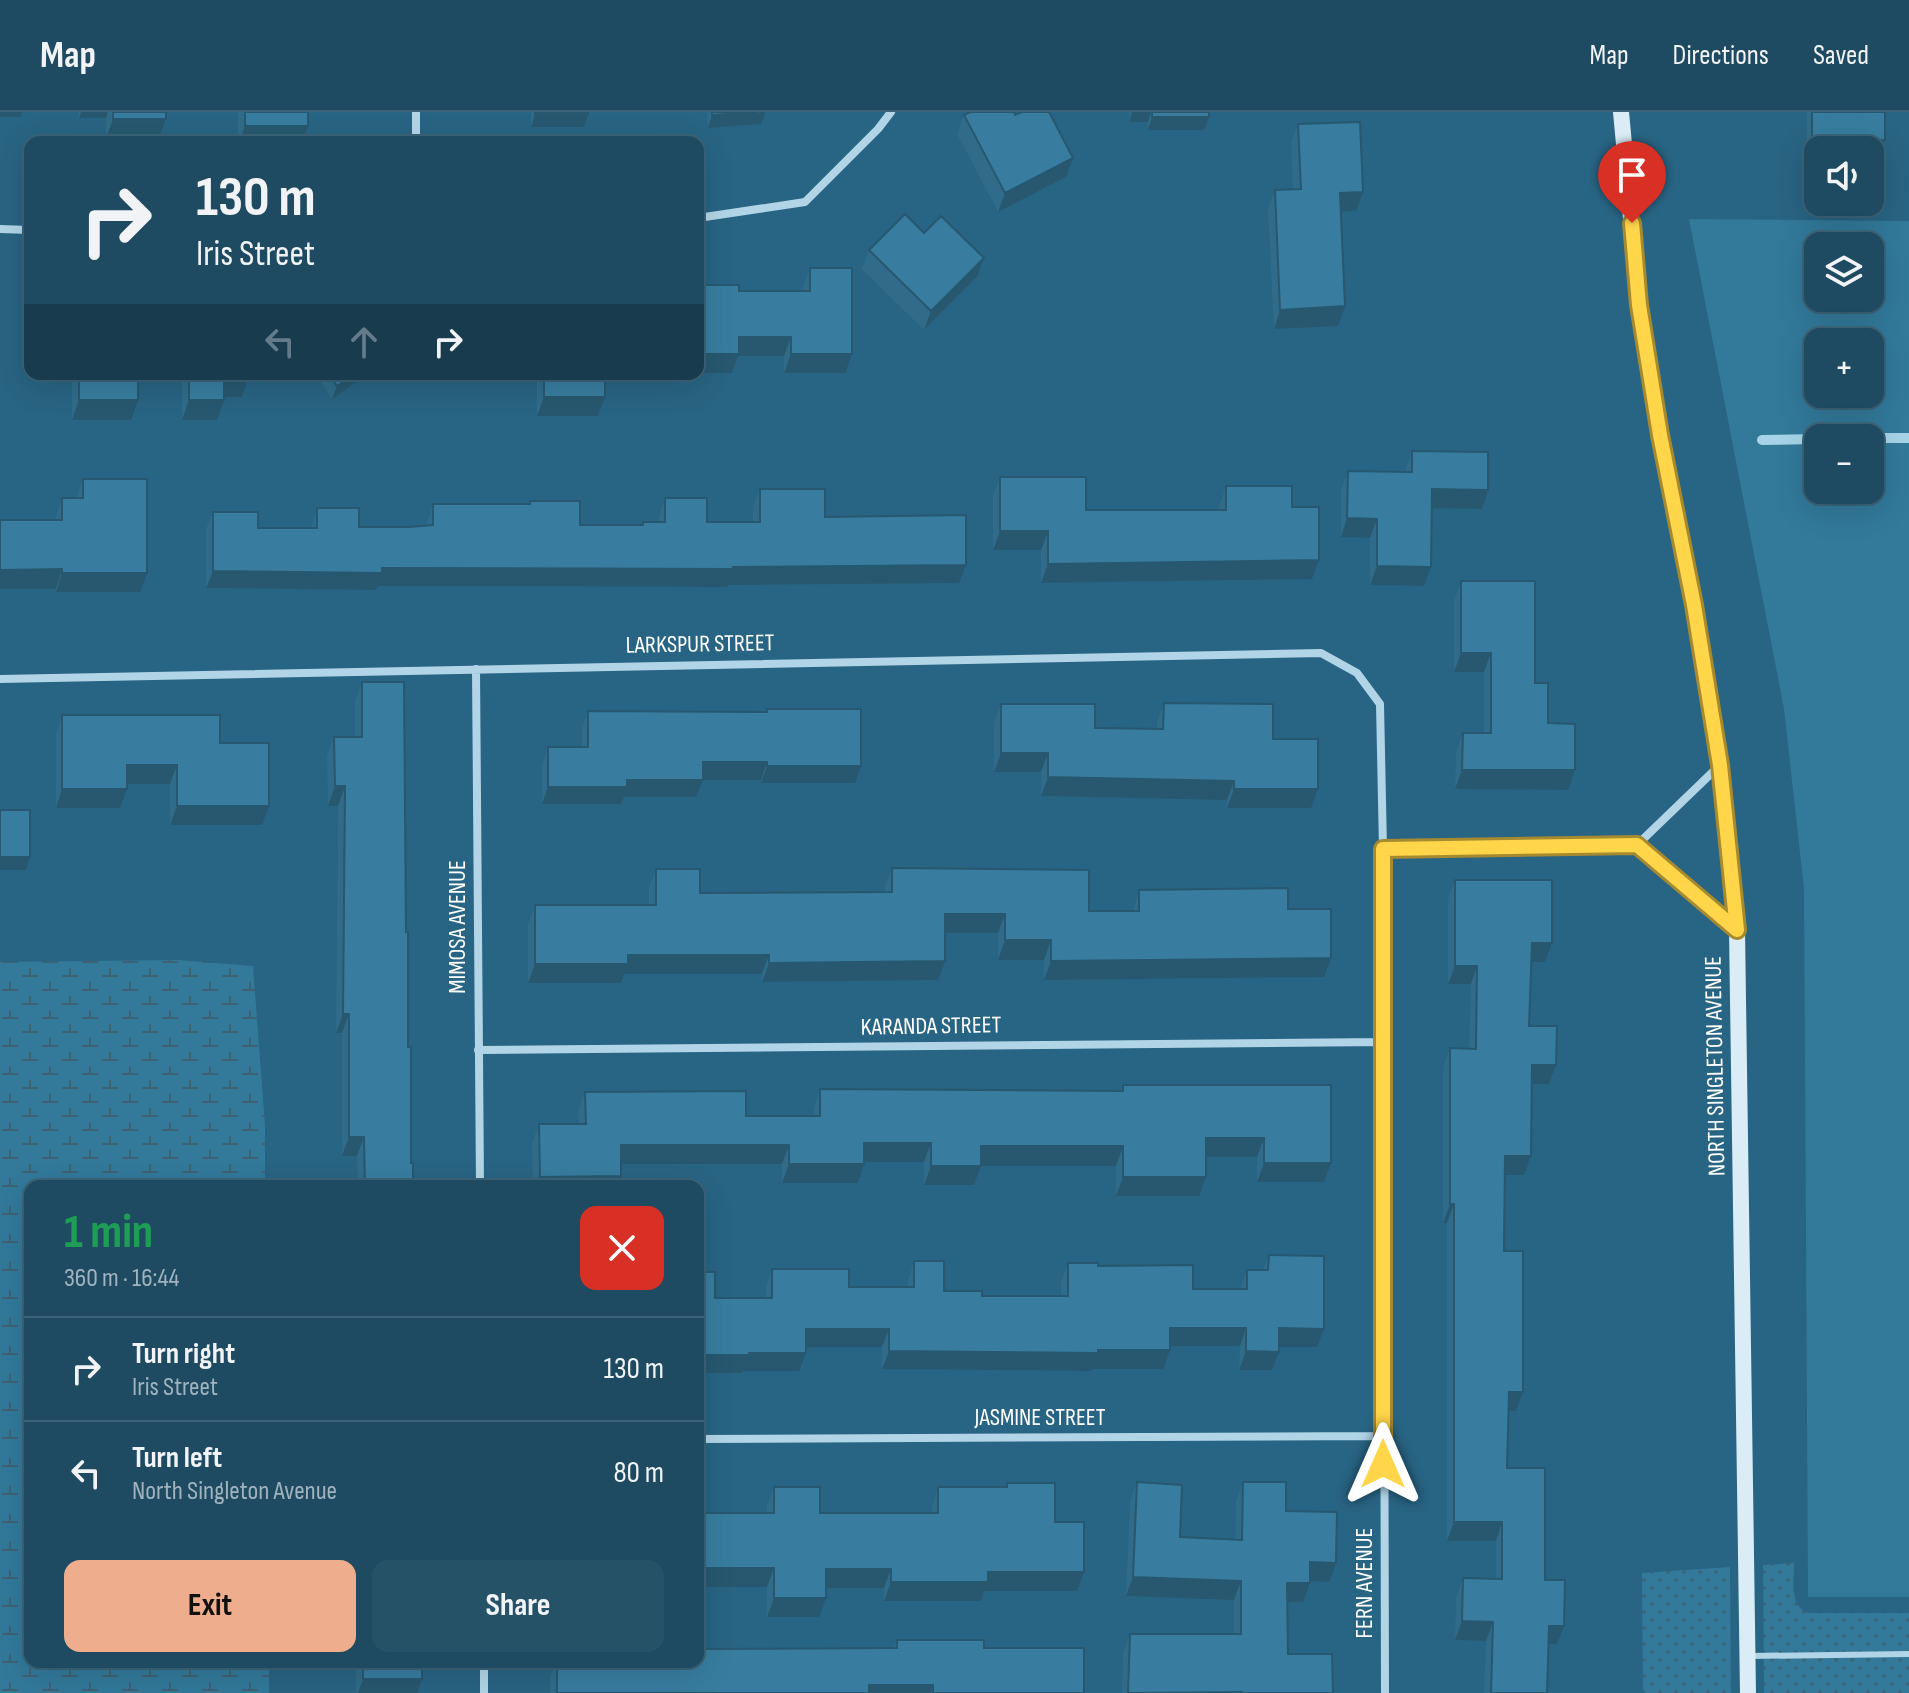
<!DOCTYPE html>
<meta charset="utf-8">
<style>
:root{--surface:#1e4b62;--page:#265268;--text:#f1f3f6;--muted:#a1b3be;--line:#3c6377;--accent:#eead8d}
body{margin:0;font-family:"Sofia Sans Condensed",sans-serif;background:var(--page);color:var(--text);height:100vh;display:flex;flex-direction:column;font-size:30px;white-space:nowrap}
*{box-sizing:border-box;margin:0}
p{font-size:26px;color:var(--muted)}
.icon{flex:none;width:44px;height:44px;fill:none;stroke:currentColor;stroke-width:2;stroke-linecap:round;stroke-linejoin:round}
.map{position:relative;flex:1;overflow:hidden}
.sheet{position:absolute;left:24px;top:1068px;width:680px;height:488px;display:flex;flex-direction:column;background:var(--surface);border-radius:16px;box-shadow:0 8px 32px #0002,0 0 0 2px var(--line)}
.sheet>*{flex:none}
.banner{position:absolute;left:24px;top:24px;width:680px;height:244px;border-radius:16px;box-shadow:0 8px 32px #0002,0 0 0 2px var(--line);background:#1e4b62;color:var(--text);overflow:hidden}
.tools{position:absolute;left:1804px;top:24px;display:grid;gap:16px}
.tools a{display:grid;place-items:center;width:80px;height:80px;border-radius:16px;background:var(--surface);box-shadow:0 8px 32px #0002,0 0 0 2px var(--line);font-size:40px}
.pin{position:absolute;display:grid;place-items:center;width:68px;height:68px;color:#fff;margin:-82px -34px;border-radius:50% 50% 50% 0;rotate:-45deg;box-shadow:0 0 8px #0007}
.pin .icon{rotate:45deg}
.me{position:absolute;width:88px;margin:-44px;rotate:0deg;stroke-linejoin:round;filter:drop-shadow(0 0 6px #0008)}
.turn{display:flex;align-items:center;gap:28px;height:168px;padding:0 40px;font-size:36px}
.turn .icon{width:104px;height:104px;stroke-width:2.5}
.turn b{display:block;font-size:56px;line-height:68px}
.lanes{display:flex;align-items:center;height:76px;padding:0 40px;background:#0003;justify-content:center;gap:40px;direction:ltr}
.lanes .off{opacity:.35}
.round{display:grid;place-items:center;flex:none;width:84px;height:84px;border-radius:16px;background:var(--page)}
.summary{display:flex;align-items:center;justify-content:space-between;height:136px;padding:0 40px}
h1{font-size:48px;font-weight:700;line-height:60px;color:#1e9e55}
.cta{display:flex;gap:16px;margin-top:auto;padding:16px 40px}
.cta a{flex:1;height:92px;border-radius:16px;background:var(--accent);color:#111;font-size:32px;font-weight:700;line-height:92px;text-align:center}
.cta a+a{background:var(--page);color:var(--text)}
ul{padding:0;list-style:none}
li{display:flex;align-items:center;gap:24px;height:104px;padding:0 40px;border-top:2px solid var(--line)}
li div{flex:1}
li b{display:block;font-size:30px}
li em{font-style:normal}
header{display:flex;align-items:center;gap:48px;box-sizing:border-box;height:112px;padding:0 40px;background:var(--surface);border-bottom:2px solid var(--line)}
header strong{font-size:38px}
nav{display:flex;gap:44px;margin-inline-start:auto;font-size:28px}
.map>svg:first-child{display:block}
.grass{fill:#32799a;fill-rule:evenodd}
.wetland{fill:url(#wetland-marsh)}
.park{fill:url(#park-dots)}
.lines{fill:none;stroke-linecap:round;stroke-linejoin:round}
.stream{stroke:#a6d3e7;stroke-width:10}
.lane{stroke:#b1d5e7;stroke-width:6}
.street{stroke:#b1d5e7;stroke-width:8}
.secondary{stroke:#daedf6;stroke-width:16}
.wall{fill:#306c89}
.shaded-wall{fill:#27586f}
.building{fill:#387d9f;stroke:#27586f;stroke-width:2}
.route-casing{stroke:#a68a30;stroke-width:20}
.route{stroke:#ffd54a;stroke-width:14}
.labels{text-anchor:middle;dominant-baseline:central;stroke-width:8;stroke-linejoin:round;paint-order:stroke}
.street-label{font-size:24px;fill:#fff;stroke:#286483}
</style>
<header>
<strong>Map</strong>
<nav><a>Map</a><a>Directions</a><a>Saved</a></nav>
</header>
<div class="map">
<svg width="1909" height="1581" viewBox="0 0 1909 1581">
<defs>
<pattern id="wetland-marsh" width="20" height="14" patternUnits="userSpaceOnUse" patternTransform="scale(2)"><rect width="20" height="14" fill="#32799a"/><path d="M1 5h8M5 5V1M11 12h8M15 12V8" fill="none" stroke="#3f6273"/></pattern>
<pattern id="park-dots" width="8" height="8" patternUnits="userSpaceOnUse" patternTransform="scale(2)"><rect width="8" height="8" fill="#32799a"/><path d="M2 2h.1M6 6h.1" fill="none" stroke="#3f6273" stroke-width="1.8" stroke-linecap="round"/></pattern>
</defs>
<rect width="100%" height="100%" fill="#286483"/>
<path class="grass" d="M1689,107L1909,109V1485H1808L1804,777L1784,597ZM1818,134H1870V186H1818ZM1818,230H1870V282H1818ZM1818,326H1870V378H1818Z"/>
<path class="wetland" d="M179,848L253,854L265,1013V1074H30V1550H269V1581H0V850Z"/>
<path class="park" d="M1794,1451C1794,1469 1789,1494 1808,1501H1909V1581H1764L1763,1453Z
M1730,1455L1731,1581H1643L1642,1461Z"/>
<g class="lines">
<path class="stream" d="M1870,326H1909
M1762,328L1818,327"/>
<path class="lane" d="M1748,1544L1909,1542"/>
<path class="street" d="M416,30V0
M698,106L805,90L878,17L891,0
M0,117L30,118
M476,557L480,1074
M0,567L1321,541L1357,561L1380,592L1383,737L1385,1581
M1637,733L1720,653
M1383,737L1637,733L1736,817
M478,938L1384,930
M698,1327L1383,1324
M484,1550V1581"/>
<path class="secondary" d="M1621,0L1639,193L1660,323L1694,493L1720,653L1737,818L1748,1581"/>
</g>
<path class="wall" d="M79,0H166V7L159,26H106V6H79Z
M238,0H308L302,30H238Z
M531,0H588L584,15H531Z
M707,0H766L761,12L708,16Z
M1129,0H1209V5L1204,18H1148V10H1129Z
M1807,0H1885V28L1880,41L1818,38V55H1807Z
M964,3H1015L1073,46L1066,65L998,100L957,22Z
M1298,12L1356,99L1340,100L1338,214L1274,217L1268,97L1275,78L1293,77L1291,31Z
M924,121L984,146L977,165L924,218L862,157L869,138Z
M810,156L845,261H784V244H738L732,261H698L739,179H803V175Z
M72,262H138L131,308H72Z
M182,262H248L242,285H224L217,308H182Z
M315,262H368L332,287Z
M537,262H605V285L598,304H537Z
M1412,339L1488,378L1482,397L1432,396L1431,455L1424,474L1370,473V426L1341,425V378L1348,359L1405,360Z
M1000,365L1086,398H1219V394L1226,374L1292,395L1319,448L1312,467L1041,471V438H993V384Z
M83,367L140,480H56V405L62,386H76Z
M760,377L825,405L959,471L728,473L727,475L378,474L376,478L206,476V417L213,400L258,416H311L317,396L359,415L427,414V410L433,392H528L530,389L580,413H642L643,410H659V404L665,386L707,410H753V395Z
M1461,469L1535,571L1548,611L1575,658L1568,678L1455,677L1456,640L1463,621H1484V560H1454V489Z
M362,570L406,820L411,1051L413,1074H358L357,1044H342V921H336L338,694H328L327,644L334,625H355V589Z
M1164,591L1273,627L1318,677L1311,696H1227V688L1041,684V660H994V611L1001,592L1095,616L1157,617V610Z
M767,597L855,671H761V668H703L696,685H624L621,692H542V653L548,635H582V616L588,599L766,600Z
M62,603L220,631L262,713H170V672H127L120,696H56V622Z
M892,756L1089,799H1133L1139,778L1288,797L1324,865L1044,868V848H998V821H945V849L938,868L762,870V862H624L621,871H528V812L535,793H649V776L656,757L700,781L885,780V775Z
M1455,768L1552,831L1545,850H1531L1529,914L1556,953L1549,972H1532L1531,1044L1524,1063H1505L1504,1139L1523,1280L1516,1299H1509L1507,1356L1545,1468L1557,1532H1549L1547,1581H1484L1486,1529L1455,1528L1456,1485L1463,1466L1496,1467V1429H1447V1111H1443V955L1450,936L1469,937L1471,872H1448V786Z
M1123,973L1331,1051L1324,1070H1257V1045H1206V1065L1199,1084H1116V1054H981L974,1073H924V1050H864L858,1071H782V1052H621V1064L618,1074H533L532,1031L539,1012H579L578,999L585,980L746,1004H814V996L820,977L1121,979Z
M1269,1143L1324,1217L1317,1235H1279V1240L1272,1258H1239L1240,1234H1170L1163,1257H1092L1091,1259L882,1257V1235H806L799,1259H743L742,1261H698V1160L715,1186H766V1175L772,1157L849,1175H908V1168L914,1149L944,1179L982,1184H1061V1170L1068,1151L1098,1154L1193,1177H1240L1247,1158H1263Z
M1137,1370L1180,1425L1235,1428L1236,1389L1243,1370L1286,1399L1329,1470L1310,1469L1303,1490H1287L1288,1542L1333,1581H1122L1123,1541L1130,1522H1234V1488L1126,1484L1130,1390Z
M1007,1371L1055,1410L1084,1460L1077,1479H984L981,1489H884V1476H826L819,1505H767V1475H703V1480L698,1495V1375L705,1401H767V1394L774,1375L820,1401H932V1394L938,1375H1006Z
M897,1528L984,1536L1084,1581H550V1566L556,1550H698L894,1536Z
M356,1550H422L417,1581H356Z"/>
<path class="shaded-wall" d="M0,0H22L20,5H0Z
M81,0H108L106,6H79Z
M766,0L761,12L708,16L712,3Z
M1132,0H1151L1148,10H1129Z
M535,2H588L584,15H531Z
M1152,5H1209L1204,18H1148Z
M113,7H166L159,26H106Z
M245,14H308L302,30H239Z
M1854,28H1885L1880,41H1870V38H1850Z
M1812,42H1818V55H1807Z
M1073,46L1066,65L998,100L1005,81Z
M1363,80L1356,99L1333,100L1340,81Z
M984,146L977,165L924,218L931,199Z
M1345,194L1338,214L1274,217L1280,198Z
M739,225H791L784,244H738L732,261H698V242Z
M791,242H852L845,261H784Z
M354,262H368L332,287L337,274Z
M224,266H248L242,285H217Z
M544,285H605L598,304H537Z
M79,288H138L131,308H72Z
M189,288H224L217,308H182Z
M1432,377L1488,378L1482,397L1425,396Z
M1347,406L1377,407L1370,426L1341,425Z
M1000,419H1048L1041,438H993Z
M1319,448L1312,467L1041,471L1048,452Z
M966,453L959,471L728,473L727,475L378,474L376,478L206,476L213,459L382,456Z
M1377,454L1431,455L1424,474L1370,473Z
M62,457L56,477H0V458Z
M62,461H147L140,480H56Z
M1461,541H1491L1484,560H1454Z
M1001,641H1048L1041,660H994Z
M703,650H767L761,668H696Z
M127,653H177L170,672H120Z
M767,654H861L855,671H761Z
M1462,658H1575L1568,678L1455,677Z
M1048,665L1234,669L1227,688L1041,684Z
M627,668H703L696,685H624L621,692H542L548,675Z
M335,674H345L338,694H328Z
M62,677H127L120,696H56Z
M1234,677H1318L1311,696H1227Z
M177,694H269L262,713H170Z
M0,745H30L26,758H0Z
M945,802H1005L998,821H938Z
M1005,828H1051L1044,848H998Z
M1532,831H1552L1545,850H1525Z
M628,843H769L762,862H624L621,871H528L535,852Z
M1331,846L1324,865L1044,868L1051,849Z
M945,849L938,868L762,870L769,851Z
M1455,854H1477L1471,872H1448Z
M343,902H349L342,921H336Z
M1532,953H1556L1549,972H1525Z
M349,1025H364L357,1044H342Z
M1206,1026H1264L1257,1045H1199Z
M864,1031H931L924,1050H858Z
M621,1033H789L782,1052H614Z
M981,1034H1123L1116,1054H974Z
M1505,1044H1531L1524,1063H1498Z
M1264,1051H1331L1324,1070H1257Z
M789,1052H864L858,1071H782Z
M931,1054H981L974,1073H924Z
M621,1064L618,1074H537L540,1065Z
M1123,1065H1206L1199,1084H1116Z
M1450,1092H1454L1447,1111H1443Z
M1170,1216H1246L1240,1234H1163Z
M1279,1216L1324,1217L1317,1235H1273Z
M806,1217H889L882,1235H799Z
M698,1224H703L698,1238Z
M1170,1238L1163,1257H1092L1091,1259L882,1257L889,1239Z
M1246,1239L1279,1240L1272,1258H1239Z
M749,1241H806L799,1259H743L742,1261H698V1257L703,1243Z
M1509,1280H1523L1516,1299H1502Z
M1454,1410H1502L1496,1429H1447Z
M1310,1450L1336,1451L1329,1470L1303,1469Z
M703,1456H774L767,1475H698Z
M826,1457H891L884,1476H819Z
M988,1460H1084L1077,1479H984L981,1489H884L891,1470Z
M1133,1465L1241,1469L1234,1488L1126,1484Z
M1287,1471H1310L1303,1490H1280Z
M698,1480H703L698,1495Z
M774,1486H826L819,1505H767Z
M1462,1509L1493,1510L1486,1529L1455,1528Z
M1549,1514H1564L1557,1532H1542Z
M363,1567H422L417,1581H358Z
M869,1573H933L931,1581H866Z
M1171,1580H1242L1241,1581H1170Z"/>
<path class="building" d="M113,0H166V7H113Z
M245,0H308V14H245Z
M535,0H588V2H535Z
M712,0H756L712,3Z
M970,0H1014L1015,3L1022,0H1049L1073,46L1005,81L964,3Z
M1152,0H1209V5H1152Z
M1812,0H1885V28H1854V38H1818V42H1812Z
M1360,10L1363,80L1340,81L1345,194L1280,198L1275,78L1301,77L1298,12Z
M905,102L924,121L941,104L984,146L931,199L869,138Z
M810,156H852V242H791V225H739V242H698V173H739V179H810Z
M79,262H138V288H79Z
M189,262H248V266H224V288H189Z
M329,262H354L337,274Z
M544,262H605V285H544Z
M1412,339L1488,340V378L1432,377L1431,455L1377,454V407L1347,406L1348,359L1412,360Z
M1000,365H1086V398H1226V374H1292V395H1319V448L1048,452V419H1000Z
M83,367H147V461H62V457L0,458V408H62V386H83Z
M760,377H825V405L966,403V453L733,455V457L382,456V461L213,459V400H258V416H317V396H359V415H409L433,413V392H530V389H580V413H643V410H665V386H707V410H760Z
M1461,469H1535V571H1548V611L1575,612V658H1462L1463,621H1491V541H1461Z
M362,570H404L406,820H408V935H411V1051H413V1074H365L364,1025H349V902H343L345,674H335L334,625H362Z
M1164,591L1273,592V627H1318V677H1234V669L1048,665V641H1001V592H1095V616L1163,617Z
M767,597H861V654H767V650H703V668H627V675H548V635H588V599L767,600Z
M62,603H220V631H269V694H177V653H127V677H62Z
M0,698H30V745H0Z
M892,756L1089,758V799H1139V778L1288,776V797H1331V846L1051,849V828H1005V802H945V849L769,851V843H628V852H535V793H656V757H700V781L892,780Z
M1455,768H1552V831H1532L1529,914H1557L1556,953H1532L1531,1044H1505L1504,1139H1523V1280H1509L1507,1356H1545V1468H1565L1564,1514H1549L1547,1581H1491L1493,1510L1462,1509L1463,1466L1502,1467V1410H1454V1092H1450V936L1476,937L1477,854H1455Z
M1123,973H1331V1051H1264V1026H1206V1065H1123V1034H981V1054H931V1031H864V1052H789V1033H621V1064L540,1065L539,1012H586L585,980L746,979V1004H820V977L1123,979Z
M1269,1143L1324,1144V1217L1279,1216V1240L1246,1239V1216H1170V1238H1098V1241L889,1239V1217H806V1241H749V1243H703V1224H698V1160H715V1186H772V1157H849V1175H914V1149H944V1179H982V1184H1068V1151H1098V1154L1193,1153V1177H1247V1158H1268Z
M1137,1370L1182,1373L1180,1425L1242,1428L1243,1370H1286V1399L1337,1400L1336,1451L1310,1450V1471H1287L1288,1542H1332L1333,1581H1242V1580L1128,1581L1130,1522H1241V1469L1133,1465Z
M1007,1371H1055V1410H1084V1460H988V1470H891V1457H826V1486H774V1456H703V1480H698V1375H705V1401H774V1375H820V1401H938V1375H1007Z
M897,1528H984V1536H1084V1581H933V1573H869V1581H557V1550H698V1537L897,1536Z
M363,1550H422V1567H363Z"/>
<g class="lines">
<defs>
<path id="route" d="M1383,1352V737L1637,733L1737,818L1720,653L1694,493L1660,323L1639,193L1632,111"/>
</defs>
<use href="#route" class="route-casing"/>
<use href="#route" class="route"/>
</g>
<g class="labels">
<g class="street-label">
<text transform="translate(700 532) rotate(-1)">LARKSPUR STREET</text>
<text transform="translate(457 815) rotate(-90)">MIMOSA AVENUE</text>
<text transform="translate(931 914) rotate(-1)">KARANDA STREET</text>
<text transform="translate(1715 954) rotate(-91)">NORTH SINGLETON AVENUE</text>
<text x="1040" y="1305">JASMINE STREET</text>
<text transform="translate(1364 1471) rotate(-90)">FERN AVENUE</text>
</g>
</g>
</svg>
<div class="tools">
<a><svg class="icon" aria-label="sound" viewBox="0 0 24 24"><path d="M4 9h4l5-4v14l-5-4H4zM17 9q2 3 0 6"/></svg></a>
<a><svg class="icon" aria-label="layers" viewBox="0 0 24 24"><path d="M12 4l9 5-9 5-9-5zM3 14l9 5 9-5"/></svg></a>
<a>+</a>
<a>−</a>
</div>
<div class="pin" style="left:1632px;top:111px;background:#d93025"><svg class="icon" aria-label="arrive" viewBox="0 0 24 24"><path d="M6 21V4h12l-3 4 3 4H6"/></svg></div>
<svg class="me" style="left:1383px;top:1352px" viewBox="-20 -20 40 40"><path d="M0-17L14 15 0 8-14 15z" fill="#ffd54a" stroke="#fff" stroke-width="4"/></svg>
<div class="banner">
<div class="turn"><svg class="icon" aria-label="right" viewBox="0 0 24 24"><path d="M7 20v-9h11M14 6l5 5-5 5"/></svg><div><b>130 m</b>Iris Street</div></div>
<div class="lanes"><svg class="icon off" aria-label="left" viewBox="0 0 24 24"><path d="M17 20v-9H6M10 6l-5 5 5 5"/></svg><svg class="icon off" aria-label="ahead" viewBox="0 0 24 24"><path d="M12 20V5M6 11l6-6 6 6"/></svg><svg class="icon" aria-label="right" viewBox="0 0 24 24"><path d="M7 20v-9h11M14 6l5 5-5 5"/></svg></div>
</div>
<section class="sheet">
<div class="summary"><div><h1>1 min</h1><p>360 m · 16:44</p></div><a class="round" style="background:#d93025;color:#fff"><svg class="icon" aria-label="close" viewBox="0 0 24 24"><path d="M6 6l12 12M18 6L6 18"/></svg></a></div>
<ul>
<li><svg class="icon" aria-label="right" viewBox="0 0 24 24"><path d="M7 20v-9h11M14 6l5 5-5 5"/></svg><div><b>Turn right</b><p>Iris Street</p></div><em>130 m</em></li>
<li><svg class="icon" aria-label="left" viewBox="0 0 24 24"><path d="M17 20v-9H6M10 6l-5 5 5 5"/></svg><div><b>Turn left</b><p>North Singleton Avenue</p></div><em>80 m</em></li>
</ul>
<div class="cta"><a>Exit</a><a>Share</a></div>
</section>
</div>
